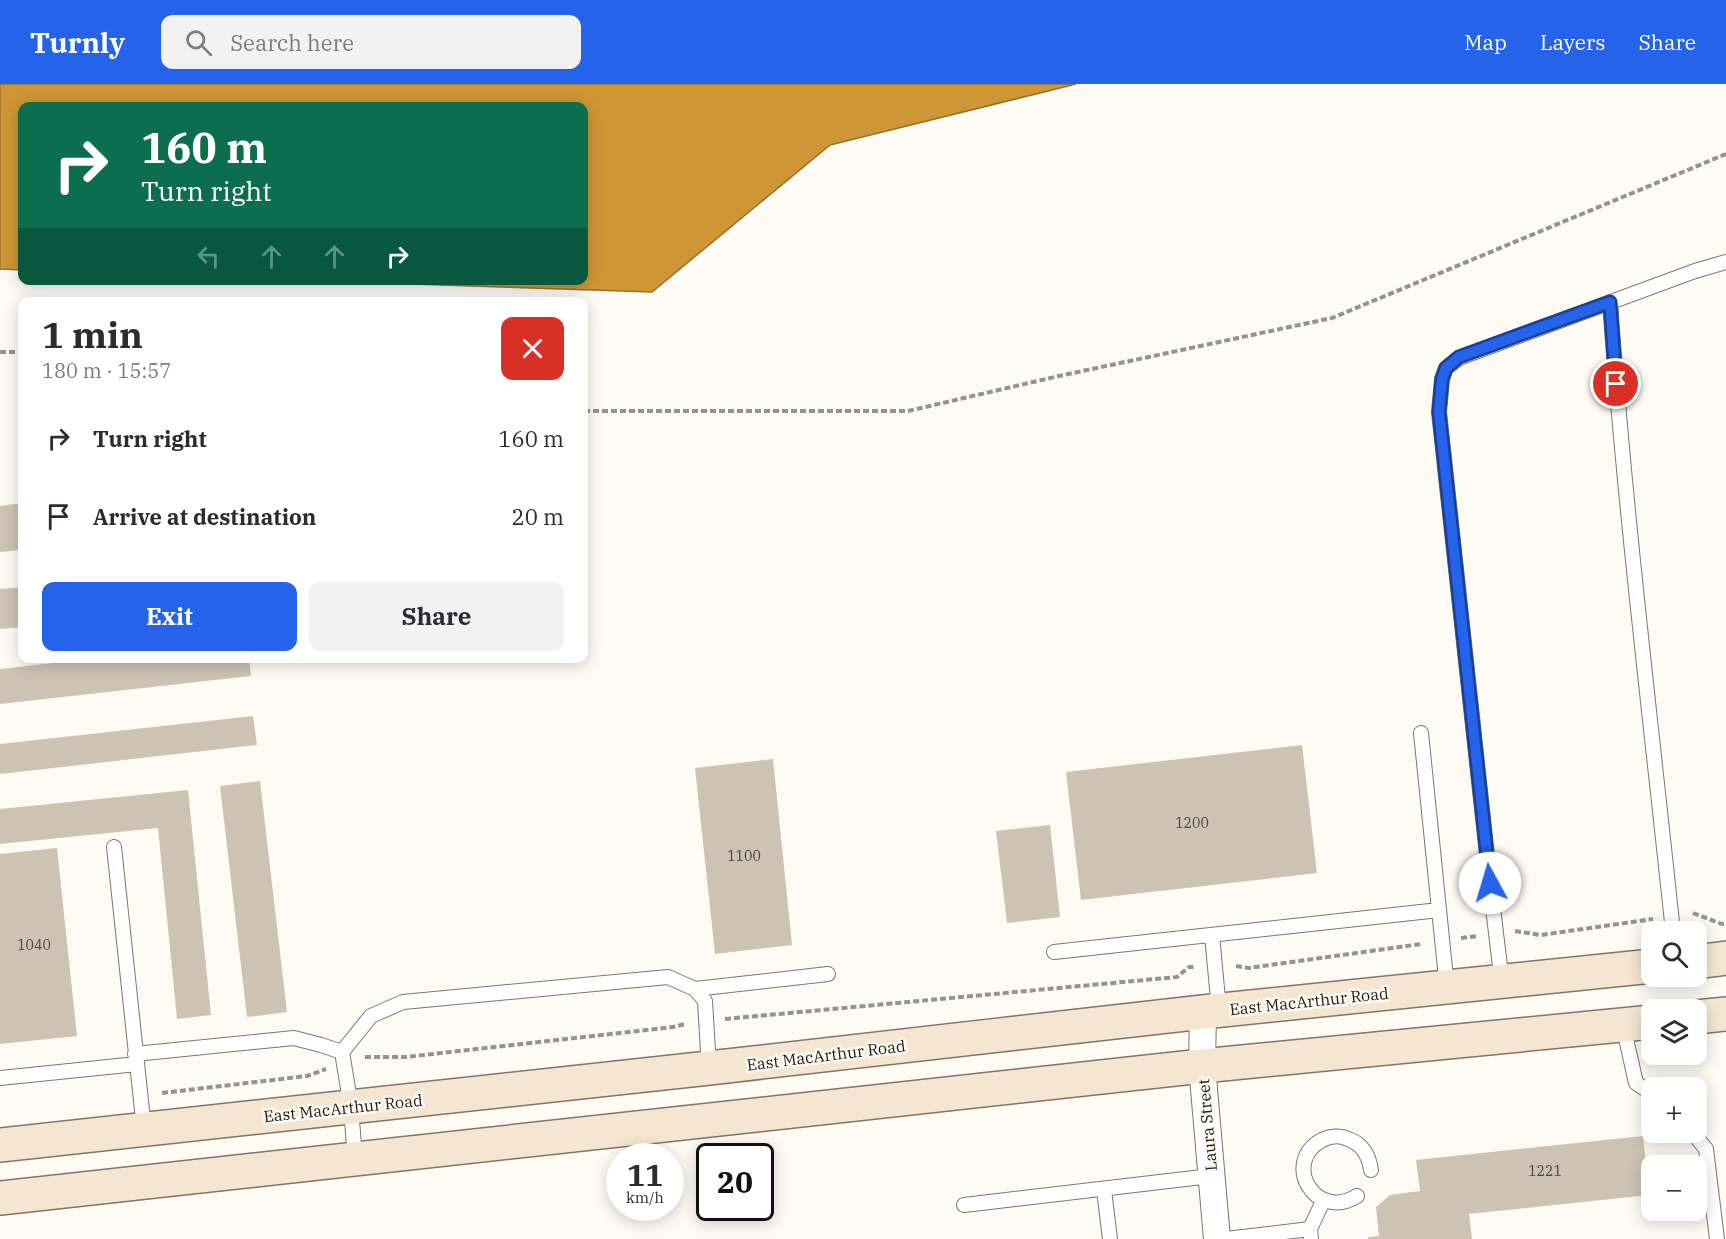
<!DOCTYPE html>
<meta charset="utf-8">
<style>
:root{--surface:#fff;--page:#f2f2f3;--text:#2b2b33;--muted:#7c7c81;--accent:#2563eb}
body{margin:0;font-family:"IBM Plex Serif",serif;background:var(--page);color:var(--text);height:100vh;display:flex;flex-direction:column;font-size:22px;white-space:nowrap}
*{box-sizing:border-box;margin:0}
p{font-size:20px;color:var(--muted)}
.icon{flex:none;width:33px;height:33px;fill:none;stroke:currentColor;stroke-width:2;stroke-linecap:round;stroke-linejoin:round}
.map{position:relative;flex:1;overflow:hidden}
.panel{position:absolute;left:18px;top:213px;width:570px;height:366px;display:flex;flex-direction:column;background:var(--surface);border-radius:12px;box-shadow:0 3px 15px #0003}
.panel>*{flex:none}
.top-card{position:absolute;left:18px;top:18px;width:570px;height:183px;border-radius:12px;box-shadow:0 3px 15px #0003;background:#0b6e4f;color:#fff;overflow:hidden}
.buttons{position:absolute;left:1641px;top:837px;display:grid;gap:12px}
.buttons a{display:grid;place-items:center;width:66px;height:66px;border-radius:12px;background:var(--surface);box-shadow:0 3px 15px #0003;font-size:30px}
.speed{position:absolute;left:606px;top:1059px;display:flex;gap:12px;font-size:30px;font-weight:700;text-align:center}
.speed>*{display:grid;place-content:center;width:78px;height:78px;border-radius:50%;background:var(--surface);box-shadow:0 3px 15px #0003;line-height:1}
.speed small{font-size:15px;font-weight:400}
.speed .limit{border:3px solid #111;border-radius:9px;background:#fff;color:#111}
.pin{position:absolute;display:grid;place-items:center;width:51px;height:51px;color:#fff;margin:-26px;border:3px solid #fff;border-radius:50%;box-shadow:0 2px 6px #0007}
.me{position:absolute;width:66px;margin:-33px;rotate:354deg;stroke-linejoin:round;filter:drop-shadow(0 0 4px #0008)}
.turn{display:flex;align-items:center;gap:21px;height:126px;padding:0 24px;font-size:27px}
.turn .icon{width:78px;height:78px;stroke-width:2.5}
.turn b{display:block;font-size:42px;line-height:51px}
.lanes{display:flex;align-items:center;height:57px;padding:0 24px;background:#0003;justify-content:center;gap:30px;direction:ltr}
.lanes .off{opacity:.35}
.round{display:grid;place-items:center;flex:none;width:63px;height:63px;border-radius:12px;background:var(--page)}
.headline{display:flex;align-items:center;justify-content:space-between;height:102px;padding:0 24px}
h1{font-size:36px;font-weight:800;line-height:45px}
.cta{display:flex;gap:12px;margin-top:auto;padding:12px 24px}
.cta a{flex:1;height:69px;border-radius:12px;background:var(--accent);color:#fff;font-size:24px;font-weight:800;line-height:69px;text-align:center}
.cta a+a{background:var(--page);color:var(--text)}
ul{padding:0;list-style:none}
li{display:flex;align-items:center;gap:18px;height:78px;padding:0 24px}
li div{flex:1}
li b{display:block;font-size:22px}
li em{font-style:normal}
header{display:flex;align-items:center;gap:36px;box-sizing:border-box;height:84px;padding:0 30px;background:var(--accent);color:#fff}
header strong{font-size:28px}
nav{display:flex;gap:33px;margin-inline-start:auto;font-size:21px}
.search{width:420px;height:54px;background:var(--page);display:flex;align-items:center;gap:15px;box-sizing:border-box;padding:0 21px;border-radius:12px;color:var(--muted);font-size:22px}
.map>svg:first-child{display:block}
.water{fill:#ce9635;stroke:#9a712c;stroke-width:1.5}
.building{fill:#cdc3b5}
.lines{fill:none;stroke-linecap:round;stroke-linejoin:round}
.lane-casing{stroke:#7f7669;stroke-width:16}
.street-casing{stroke:#7f7669;stroke-width:28}
.secondary-casing{stroke:#7f7669;stroke-width:36}
.path{stroke:#96928c;stroke-width:4;stroke-dasharray:6 3;stroke-linecap:butt}
.lane{stroke:#fff;stroke-width:14}
.street{stroke:#fff;stroke-width:26}
.secondary{stroke:#f4e6d1;stroke-width:33}
.route-casing{stroke:#184099;stroke-width:15}
.route{stroke:#2563eb;stroke-width:10}
.labels{text-anchor:middle;dominant-baseline:central;stroke-width:5;stroke-linejoin:round;paint-order:stroke}
.number-label{font-size:14px;fill:#4a453e}
.street-label{font-size:16px;fill:#1f1b16;stroke:#fefaf4}
</style>
<header>
<strong>Turnly</strong>
<div class="search"><svg class="icon" aria-label="search" viewBox="0 0 24 24"><circle cx="10" cy="10" r="6"/><path d="M15 15l6 6"/></svg>Search here</div>
<nav><a>Map</a><a>Layers</a><a>Share</a></nav>
</header>
<div class="map">
<svg width="1726" height="1155" viewBox="0 0 1726 1155">
<rect width="100%" height="100%" fill="#fefaf4"/>
<path class="water" d="M0,0H1076L830,61L652,208L322,197L584,196V22H22V186L0,185Z"/>
<path class="building" d="M22,419V466L0,468V422Z
M22,503V543L0,545V505Z
M97,574H249L251,592L0,620V585Z
M253,632L257,661L0,690V660Z
M1302,661L1317,789L1081,816L1066,688Z
M773,675L792,861L715,870L695,684Z
M260,697L287,928L247,933L220,702Z
M188,706L211,931L177,935L158,744L0,760V725Z
M1050,741L1060,833L1007,839L996,747Z
M57,764L77,952L0,960V770Z
M1643,1052L1649,1111L1469,1130L1472,1155H1368V1153L1379,1152L1376,1123L1390,1111L1420,1107L1416,1076Z"/>
<g class="lines">
<defs>
<path id="lane" d="M1610,218C1625,428 1651,638 1673,848
M1421,649L1447,904
M114,763L144,1045
M1212,851L1219,926
M1054,868L1439,826
M1502,899L1490,799L1439,328L1442,295L1446,284L1459,274L1695,187L1726,178
M695,905L828,890
M1623,941L1636,999L1652,1010
M342,968L371,932L403,918L668,893L695,905L705,917L709,984
M135,970L294,954L321,961L342,968L351,1023L355,1075
M0,994L137,980
M1692,1048L1706,1065L1717,1155
M1104,1106L1110,1155
M1357,1112C1315,1138 1281,1078 1322,1056C1330,1052 1340,1051 1348,1055C1363,1060 1369,1072 1371,1086
M964,1121L1211,1092
M1310,1145L1323,1117
M1226,1155L1310,1145L1311,1155"/>
<path id="street" d="M1203,928L1202,982L1217,1155"/>
<path id="secondary" d="M1696,878L1726,874
M1696,933L1726,930
M0,1061L709,984L1203,928L1652,882
M0,1114L1202,982L1652,938"/>
</defs>
<use href="#lane" class="lane-casing"/>
<use href="#street" class="street-casing"/>
<use href="#secondary" class="secondary-casing"/>
<path class="path" d="M0,268H22
M584,327H908L1059,292L1332,234L1726,70
M1693,829L1722,840H1726
M1515,847L1541,851L1653,835
M1461,854L1478,852
M1236,882L1249,884L1421,860
M725,935L1177,893L1189,883H1195
M365,973H406L673,943L685,940
M162,1009L307,992L326,985"/>
<use href="#lane" class="lane"/>
<use href="#street" class="street"/>
<use href="#secondary" class="secondary"/>
</g>
<g class="lines">
<defs>
<path id="route" d="M1490,799L1439,328L1442,295L1446,284L1459,273L1610,218L1616,300"/>
</defs>
<use href="#route" class="route-casing"/>
<use href="#route" class="route"/>
</g>
<g class="labels">
<g class="number-label">
<text x="1192" y="739">1200</text>
<text x="744" y="772">1100</text>
<text x="34" y="861">1040</text>
<text x="1545" y="1087">1221</text>
</g>
<g class="street-label">
<text transform="translate(1309 917) rotate(-6)">East MacArthur Road</text>
<text transform="translate(826 971) rotate(-7)">East MacArthur Road</text>
<text transform="translate(343 1024) rotate(-6)">East MacArthur Road</text>
<text transform="translate(1207 1041) rotate(-95)">Laura Street</text>
</g>
</g>
</svg>
<div class="buttons">
<a><svg class="icon" aria-label="search" viewBox="0 0 24 24"><circle cx="10" cy="10" r="6"/><path d="M15 15l6 6"/></svg></a>
<a><svg class="icon" aria-label="layers" viewBox="0 0 24 24"><path d="M12 4l9 5-9 5-9-5zM3 14l9 5 9-5"/></svg></a>
<a>+</a>
<a>−</a>
</div>
<div class="speed"><div>11<small>km/h</small></div><div class="limit">20</div></div>
<div class="pin" style="left:1616px;top:300px;background:#d93025"><svg class="icon" aria-label="arrive" viewBox="0 0 24 24"><path d="M6 21V4h12l-3 4 3 4H6"/></svg></div>
<svg class="me" style="left:1490px;top:799px" viewBox="-20 -20 40 40"><circle r="19" fill="#fff"/><path d="M0-13L10 11 0 6-10 11z" fill="#2563eb"/></svg>
<div class="top-card">
<div class="turn"><svg class="icon" aria-label="right" viewBox="0 0 24 24"><path d="M7 20v-9h11M14 6l5 5-5 5"/></svg><div><b>160 m</b>Turn right</div></div>
<div class="lanes"><svg class="icon off" aria-label="left" viewBox="0 0 24 24"><path d="M17 20v-9H6M10 6l-5 5 5 5"/></svg><svg class="icon off" aria-label="ahead" viewBox="0 0 24 24"><path d="M12 20V5M6 11l6-6 6 6"/></svg><svg class="icon off" aria-label="ahead" viewBox="0 0 24 24"><path d="M12 20V5M6 11l6-6 6 6"/></svg><svg class="icon" aria-label="right" viewBox="0 0 24 24"><path d="M7 20v-9h11M14 6l5 5-5 5"/></svg></div>
</div>
<section class="panel">
<div class="headline"><div><h1>1 min</h1><p>180 m · 15:57</p></div><a class="round" style="background:#d93025;color:#fff"><svg class="icon" aria-label="close" viewBox="0 0 24 24"><path d="M6 6l12 12M18 6L6 18"/></svg></a></div>
<ul>
<li><svg class="icon" aria-label="right" viewBox="0 0 24 24"><path d="M7 20v-9h11M14 6l5 5-5 5"/></svg><div><b>Turn right</b></div><em>160 m</em></li>
<li><svg class="icon" aria-label="arrive" viewBox="0 0 24 24"><path d="M6 21V4h12l-3 4 3 4H6"/></svg><div><b>Arrive at destination</b></div><em>20 m</em></li>
</ul>
<div class="cta"><a>Exit</a><a>Share</a></div>
</section>
</div>
